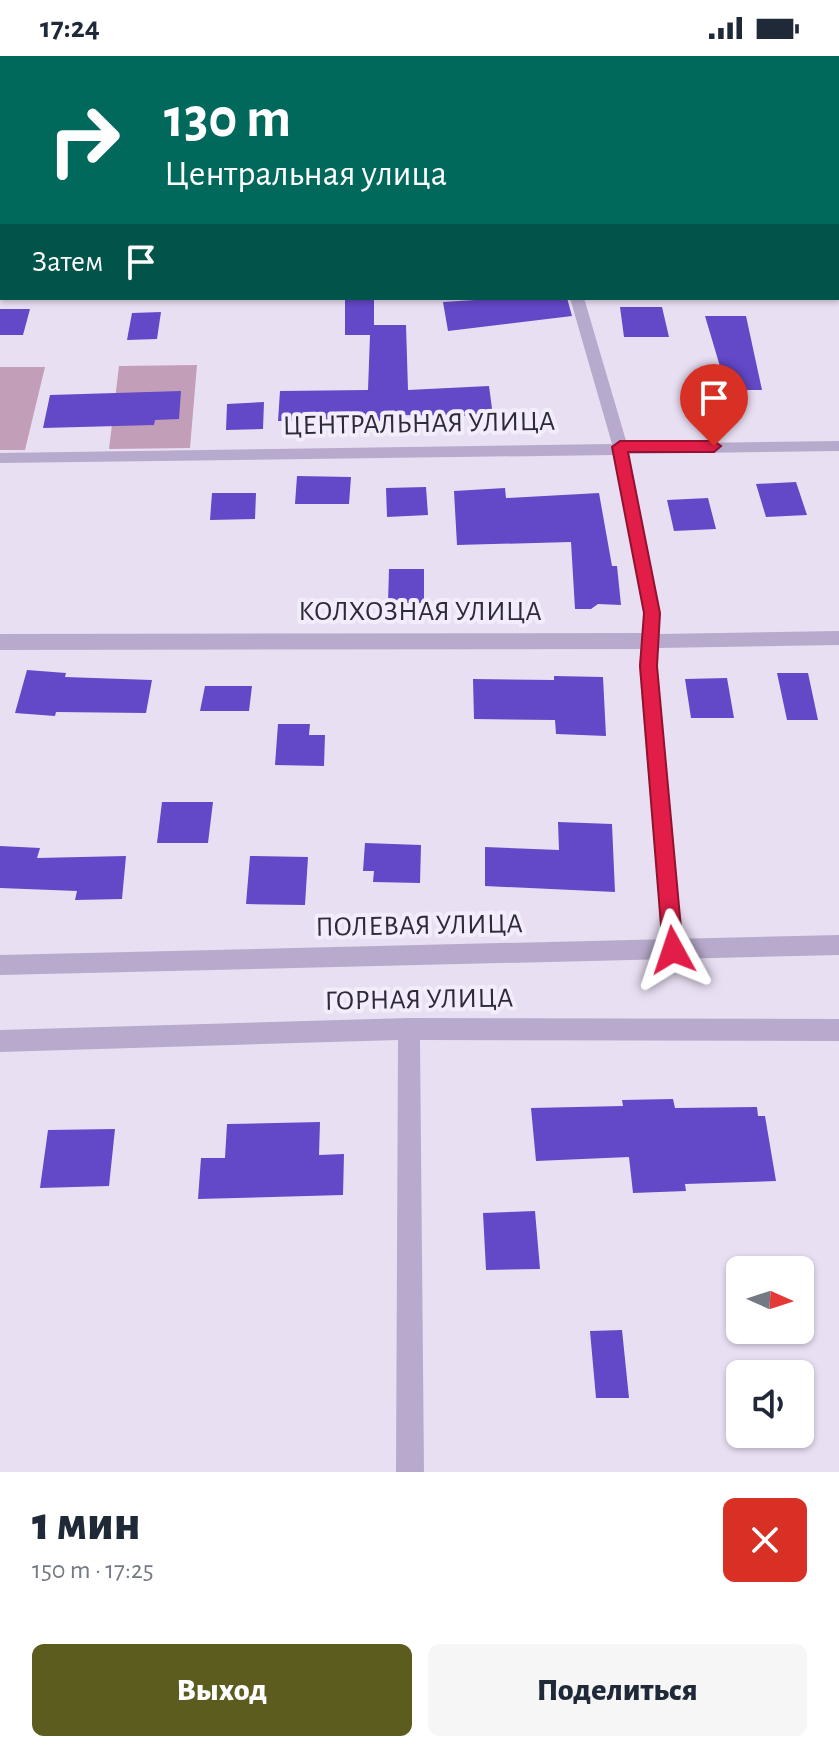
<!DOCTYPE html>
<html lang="ru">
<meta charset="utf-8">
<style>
:root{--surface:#fff;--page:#f6f6f7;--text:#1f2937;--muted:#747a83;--accent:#5b5c1e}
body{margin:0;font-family:"Alegreya Sans",sans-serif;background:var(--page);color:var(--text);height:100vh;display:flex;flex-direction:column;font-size:30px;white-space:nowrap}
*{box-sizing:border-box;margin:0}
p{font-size:26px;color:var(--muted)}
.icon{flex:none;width:44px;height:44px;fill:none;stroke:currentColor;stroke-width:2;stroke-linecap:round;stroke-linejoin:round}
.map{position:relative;height:1416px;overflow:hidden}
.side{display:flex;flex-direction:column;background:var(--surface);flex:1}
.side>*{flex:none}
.top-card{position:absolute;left:0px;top:0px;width:840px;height:244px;box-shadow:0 2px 6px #0004;background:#00695c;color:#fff;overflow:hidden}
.needle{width:52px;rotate:93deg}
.controls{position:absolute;left:726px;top:1200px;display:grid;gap:16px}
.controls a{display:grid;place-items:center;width:88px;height:88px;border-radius:12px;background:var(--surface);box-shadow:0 2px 6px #0004;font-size:40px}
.pin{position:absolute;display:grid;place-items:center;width:68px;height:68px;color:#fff;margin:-82px -34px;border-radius:50% 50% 50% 0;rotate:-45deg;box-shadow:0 0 8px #0007}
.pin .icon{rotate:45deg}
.me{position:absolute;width:88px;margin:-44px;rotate:355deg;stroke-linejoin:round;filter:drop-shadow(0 0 6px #0008)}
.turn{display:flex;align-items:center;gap:28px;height:168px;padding:0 32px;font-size:36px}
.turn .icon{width:104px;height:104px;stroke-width:2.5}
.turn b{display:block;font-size:56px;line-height:68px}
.then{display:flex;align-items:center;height:76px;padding:0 32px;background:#0003;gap:16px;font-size:30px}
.round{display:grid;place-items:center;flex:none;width:84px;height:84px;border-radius:12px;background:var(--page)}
.summary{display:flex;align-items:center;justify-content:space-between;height:136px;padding:0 32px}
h1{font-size:48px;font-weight:800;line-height:60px}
.cta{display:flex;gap:16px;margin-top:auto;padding:16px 32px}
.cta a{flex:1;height:92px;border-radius:12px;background:var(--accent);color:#fff;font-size:32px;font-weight:800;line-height:92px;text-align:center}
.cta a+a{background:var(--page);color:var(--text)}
.status{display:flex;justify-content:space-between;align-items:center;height:56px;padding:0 40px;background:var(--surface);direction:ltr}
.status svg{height:22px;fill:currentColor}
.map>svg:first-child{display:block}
.green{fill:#c39eb8}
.building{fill:#6348c8}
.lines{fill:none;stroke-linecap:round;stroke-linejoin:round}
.service{fill:#b8aacc;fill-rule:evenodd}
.minor{fill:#b8aacc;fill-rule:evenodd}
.route{fill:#e11d48;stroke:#92132f;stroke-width:2}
.labels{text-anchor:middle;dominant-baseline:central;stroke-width:8;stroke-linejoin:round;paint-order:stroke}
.street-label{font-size:28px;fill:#2e2a3a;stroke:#f3ecfb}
</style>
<div class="status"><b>17:24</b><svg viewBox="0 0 49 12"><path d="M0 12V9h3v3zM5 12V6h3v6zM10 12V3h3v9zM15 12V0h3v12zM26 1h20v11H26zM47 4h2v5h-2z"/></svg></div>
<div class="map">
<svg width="839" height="1416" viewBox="0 0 839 1416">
<rect width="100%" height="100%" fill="#e9dff3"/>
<path class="green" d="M197,309L190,392L109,393L119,310Z
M0,311H45L25,394H0Z"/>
<path class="building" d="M345,242H374V269H406L408,334L489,330L493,360L396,359L397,365H278L280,335L368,334L370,279H345Z
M506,242H567L572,260L448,275L443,246Z
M620,251H662L669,281H624Z
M0,253H30L23,279H0Z
M161,256L157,283L127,284L132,257Z
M705,260H746L762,334H727Z
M181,335L179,363L155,364L154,369L43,372L50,339Z
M264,346L263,373L226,374L227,348Z
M297,420L351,421L349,448H295Z
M796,426L807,459L766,461L756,428Z
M426,431L428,459L387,461L386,432Z
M505,432L506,442L599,437L612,510H617L621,549L598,548L591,553H575L571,486L457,489L454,435Z
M212,437H256L255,463L210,464Z
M708,442L716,473L674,475L667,444Z
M389,513H424V547H388Z
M27,614L66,617L65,621L152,624L146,657L56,656L55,660L15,657Z
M777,617H808L818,664H787Z
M554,620L603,621L606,680L556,678L555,664L474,663L473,623L554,624Z
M727,622L734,662H691L685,623Z
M205,630H252L249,655H200Z
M278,668H310L309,679H325L324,710L275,709Z
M162,746H213L208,787H157Z
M558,766L612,768L615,836L485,830V791L559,794Z
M365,787L421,789L420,827L373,826L374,815H363Z
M0,790L40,792L37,802L126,800L122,843L75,844L77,835L0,832Z
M250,800L308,801L305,849L246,848Z
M673,1043L675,1052L757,1051L758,1060H765L776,1125L685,1128L686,1135L633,1137L629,1101L536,1105L531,1052L623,1050L622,1044Z
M320,1066L319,1099L344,1098L343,1139L198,1143L201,1102H225L227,1068Z
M115,1073L109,1130L40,1132L48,1074Z
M535,1155L540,1213L486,1214L483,1157Z
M622,1274L629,1342H596L590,1275Z"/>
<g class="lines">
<path class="service" d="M570,242H584L627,388L839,385V395L629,398L660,557L659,578L839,575V589L658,592L657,610L683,894L680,901L673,903L666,901L663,894L639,610L644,557L614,399L0,407V397L612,388Z"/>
<path class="minor" d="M153,0H173L174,2H154Z
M720,0H732V2H720Z
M830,0H839V5L838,2H829Z
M838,166H839V174H838Z
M2,218V228L0,229V219Z
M838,233H839V243L835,242H838Z
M652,577L659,580L661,585L659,590L652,593L0,594V578Z
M839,879V899L0,919V899Z
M409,962L839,963V985L420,984L424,1416H396L398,984L0,996V974Z"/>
</g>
<path class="route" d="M620,385H714L721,390L714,396H628L660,557L657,610L683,894L680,900L673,903L666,900L663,894L640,610L644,557L612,391Z"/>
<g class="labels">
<g class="street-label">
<text transform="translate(419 368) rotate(-1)">ЦЕНТРАЛЬНАЯ УЛИЦА</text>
<text x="420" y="556">КОЛХОЗНАЯ УЛИЦА</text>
<text transform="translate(419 870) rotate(-1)">ПОЛЕВАЯ УЛИЦА</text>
<text transform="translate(419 944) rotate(-1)">ГОРНАЯ УЛИЦА</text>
</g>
</g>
</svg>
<div class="controls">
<a><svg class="needle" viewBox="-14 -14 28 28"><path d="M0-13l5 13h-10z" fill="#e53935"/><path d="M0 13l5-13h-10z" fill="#747a83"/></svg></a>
<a><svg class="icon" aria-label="sound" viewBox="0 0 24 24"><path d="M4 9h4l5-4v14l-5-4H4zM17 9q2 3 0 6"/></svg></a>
</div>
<div class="pin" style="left:714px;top:390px;background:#d93025"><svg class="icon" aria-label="arrive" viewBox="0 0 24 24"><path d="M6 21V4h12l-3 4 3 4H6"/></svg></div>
<svg class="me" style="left:673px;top:894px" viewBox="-20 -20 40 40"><path d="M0-17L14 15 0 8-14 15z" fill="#e11d48" stroke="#fff" stroke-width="4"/></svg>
<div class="top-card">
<div class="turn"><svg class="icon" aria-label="right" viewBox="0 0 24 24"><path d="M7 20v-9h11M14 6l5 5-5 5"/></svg><div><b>130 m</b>Центральная улица</div></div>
<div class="then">Затем<svg class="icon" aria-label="arrive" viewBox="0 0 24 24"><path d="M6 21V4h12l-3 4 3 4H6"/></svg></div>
</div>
</div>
<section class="side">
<div class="summary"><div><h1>1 мин</h1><p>150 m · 17:25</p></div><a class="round" style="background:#d93025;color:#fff"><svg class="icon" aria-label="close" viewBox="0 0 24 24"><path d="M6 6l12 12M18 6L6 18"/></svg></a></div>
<div class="cta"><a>Выход</a><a>Поделиться</a></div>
</section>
